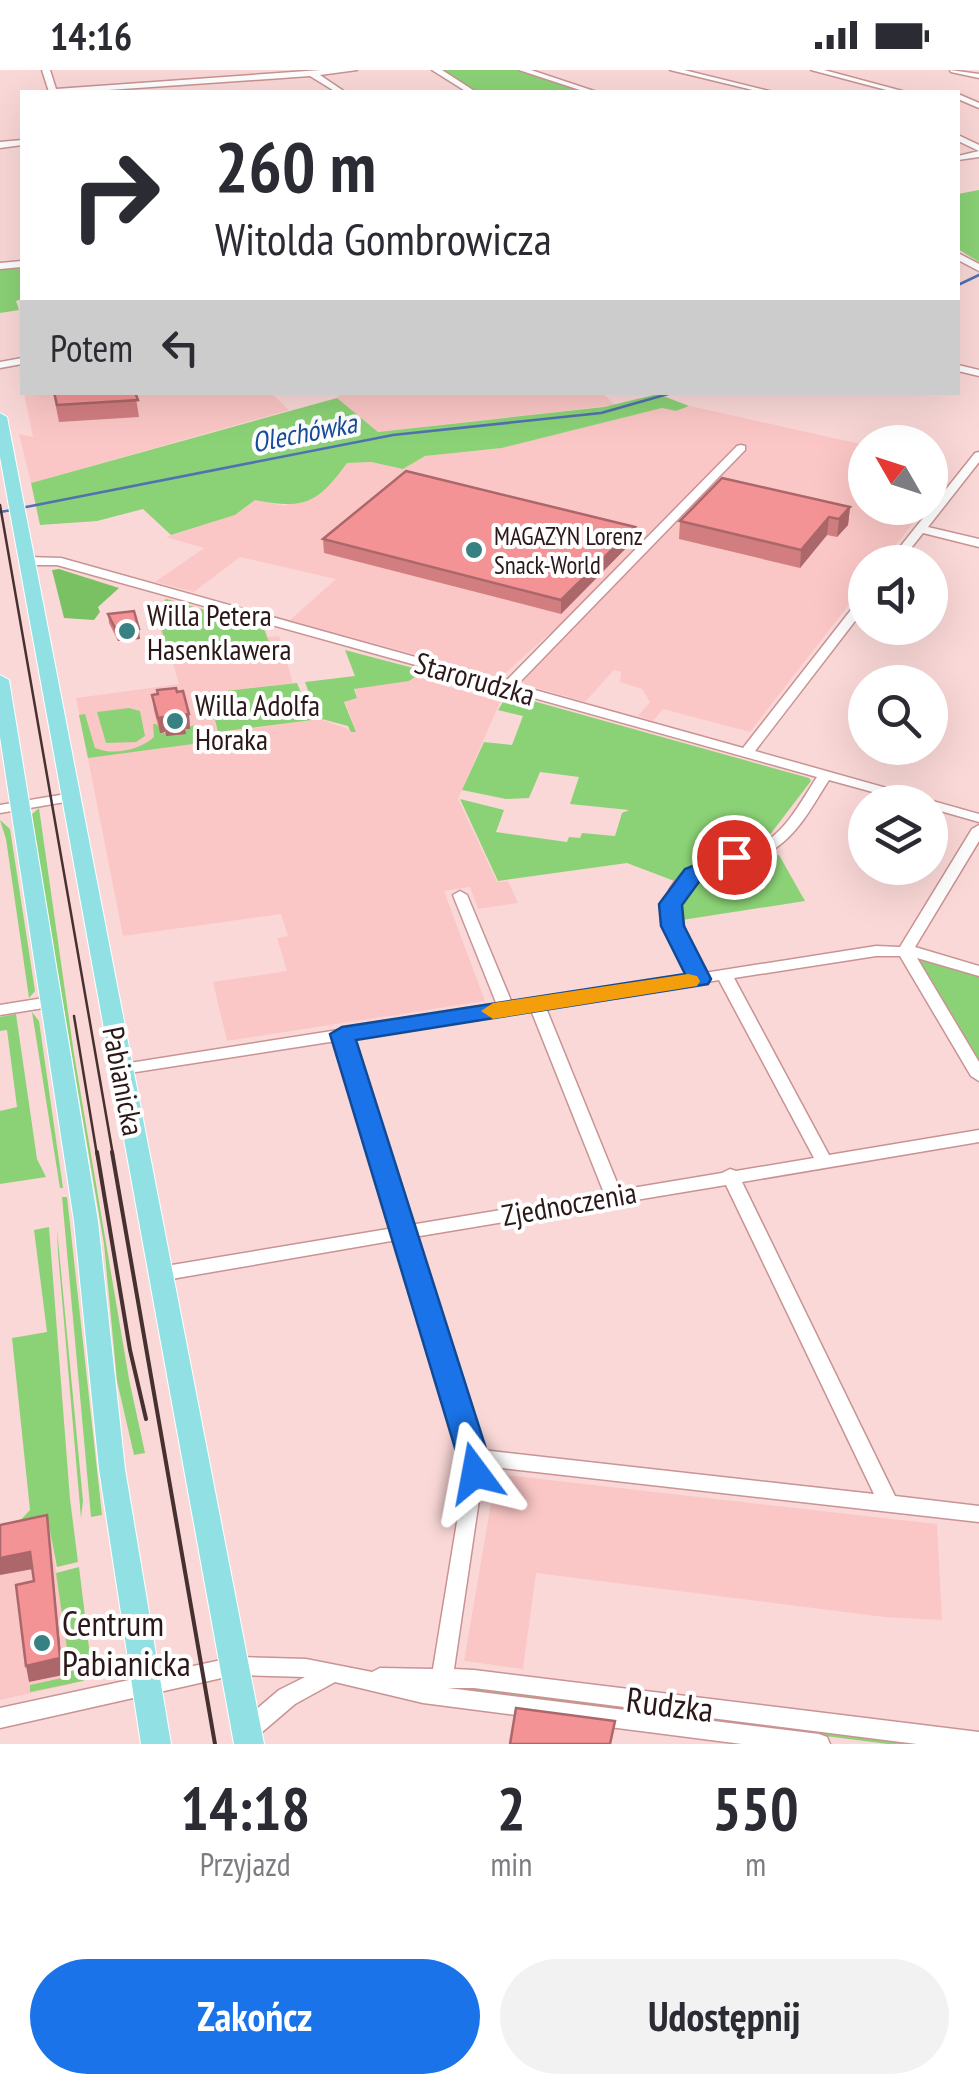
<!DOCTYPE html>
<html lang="pl">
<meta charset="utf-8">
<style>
:root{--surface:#fff;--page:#f2f2f3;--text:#2b2b33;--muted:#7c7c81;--accent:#1a73e8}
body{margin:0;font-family:"PT Sans Narrow",sans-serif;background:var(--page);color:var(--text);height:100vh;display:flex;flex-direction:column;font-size:38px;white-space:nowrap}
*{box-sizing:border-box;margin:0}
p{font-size:32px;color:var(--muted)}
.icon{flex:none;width:55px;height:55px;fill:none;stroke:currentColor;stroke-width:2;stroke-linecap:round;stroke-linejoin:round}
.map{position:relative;height:1674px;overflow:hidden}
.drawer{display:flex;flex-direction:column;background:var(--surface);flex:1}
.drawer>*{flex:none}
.top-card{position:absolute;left:20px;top:20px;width:940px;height:305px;border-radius:0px;box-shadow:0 10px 40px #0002;background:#fff;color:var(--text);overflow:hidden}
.needle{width:65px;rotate:309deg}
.controls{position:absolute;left:848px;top:355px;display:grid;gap:20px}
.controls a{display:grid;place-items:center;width:100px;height:100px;border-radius:50%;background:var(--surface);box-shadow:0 10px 40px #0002;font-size:50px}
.pin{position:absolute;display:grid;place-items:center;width:85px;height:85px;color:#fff;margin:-42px;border:5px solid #fff;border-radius:50%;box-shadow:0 2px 10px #0007}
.me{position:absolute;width:110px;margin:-55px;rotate:347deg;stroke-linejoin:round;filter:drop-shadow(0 0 8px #0008)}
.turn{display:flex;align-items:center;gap:35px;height:210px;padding:0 30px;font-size:45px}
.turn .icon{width:130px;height:130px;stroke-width:2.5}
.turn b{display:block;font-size:70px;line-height:85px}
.then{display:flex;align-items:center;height:95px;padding:0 30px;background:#0003;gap:20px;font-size:38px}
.eta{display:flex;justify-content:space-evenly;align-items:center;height:170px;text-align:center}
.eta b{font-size:60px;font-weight:800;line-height:70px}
.primary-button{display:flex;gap:20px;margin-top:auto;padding:20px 30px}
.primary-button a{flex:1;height:115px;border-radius:60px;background:var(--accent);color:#fff;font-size:40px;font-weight:800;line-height:115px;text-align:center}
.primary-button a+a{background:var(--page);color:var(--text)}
.status{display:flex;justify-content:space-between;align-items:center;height:70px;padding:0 50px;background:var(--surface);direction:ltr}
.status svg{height:28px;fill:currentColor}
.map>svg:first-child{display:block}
.built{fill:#fbc7c6}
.green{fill:#8bd276}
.forest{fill:#7ac164}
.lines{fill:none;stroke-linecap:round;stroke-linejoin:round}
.stream{stroke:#5072b1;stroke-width:2.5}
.minor-casing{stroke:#c99393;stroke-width:3}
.major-casing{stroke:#fff;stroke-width:2}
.minor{fill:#fff;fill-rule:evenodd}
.major{fill:#91e1e4;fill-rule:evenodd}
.tram-far1{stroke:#463030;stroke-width:2.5}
.tram{stroke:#463030;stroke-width:4}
.wall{fill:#d27e81}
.shaded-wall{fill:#ab6769}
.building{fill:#f49396;stroke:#ab6769;stroke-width:2.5}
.route{fill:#1a73e8;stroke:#114b97;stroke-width:2.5}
.slow{fill:#f59e0b}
.poi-dot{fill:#388183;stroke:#fff;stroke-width:4}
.labels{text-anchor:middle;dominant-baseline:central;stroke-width:8;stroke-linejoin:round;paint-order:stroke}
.far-poi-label{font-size:25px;fill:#2c1818;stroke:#fff;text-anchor:start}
.far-water-label{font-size:28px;font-style:italic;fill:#174d9c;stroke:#fff}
.poi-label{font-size:30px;fill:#2c1818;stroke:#fff;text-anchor:start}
.street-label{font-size:30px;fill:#2c1818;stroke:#fff}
.near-poi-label{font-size:35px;fill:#2c1818;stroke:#fff;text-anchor:start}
.near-street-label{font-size:35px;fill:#2c1818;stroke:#fff}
</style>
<div class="status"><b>14:16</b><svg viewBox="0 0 49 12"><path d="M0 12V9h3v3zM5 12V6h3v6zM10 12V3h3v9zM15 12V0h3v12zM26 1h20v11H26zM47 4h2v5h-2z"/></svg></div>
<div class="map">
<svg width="979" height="1674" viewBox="0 0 979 1674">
<rect width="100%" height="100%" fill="#fbd8d8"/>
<path class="built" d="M340,322H601L615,335L378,362L337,328Z
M24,323H271L289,340L31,413L19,364L33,367Z
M690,336L865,375V438H925L882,492H865V514L750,662L663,639L653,651L638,646L650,632L642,619L620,612L621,602L614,600L585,632L524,614L523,607L562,569L549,564L500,608L290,550L336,509L240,487L194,522L155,512L204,478L166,467L235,445L255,430L285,436L346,393L370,392L403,399L425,386L502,378L662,338L676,341Z
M166,528L264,556L268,567L279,566L293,613L207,623L218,663L320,649L356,662L345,632L357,628L355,619L417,607L500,632L458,729L497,812L508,811L518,833L478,839L470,817L444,821L485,931L227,971L213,912L287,901L277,868L288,866L281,844L123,866L76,628L179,614L172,590L166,587L156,539Z
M496,1404L937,1454L942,1550L884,1547L536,1503L523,1599L464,1591Z
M50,1456L72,1614L0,1630V1457Z"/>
<path class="green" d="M441,0H518L587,22H478Z
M979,120V192L958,179V124Z
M22,196V229L16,231L19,240L0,243V198Z
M658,324L689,336L676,341L662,338L502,378L425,386L403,399L371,392L347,393C318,433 305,440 255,430L235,445L171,465L143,439L97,451L40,455L31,413L337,328L378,362L604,337Z
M166,529L263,557L269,572L207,580L208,585L174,589L168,586L157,539Z
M345,580L417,599L415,607L409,611L354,619L357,628L344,632L356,662H351L348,656L318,648L305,612L355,606Z
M297,613L312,650L218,662L208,623Z
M508,624L809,708L811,711L762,775L709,790L677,812L627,793L498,811L460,729L504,740L496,762L567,772L569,767L580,768L582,763L615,766L622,743L629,740L570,734L579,707L540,702L529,728L506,729L462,720L484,672L512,675L523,646L498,640Z
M129,638L140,641L145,666L136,672L106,673L97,642Z
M85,644L95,678C113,686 140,680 154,667L153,654H156L167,666L194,655L197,664L206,663L208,672L88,688L79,645Z
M39,738L74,984L129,1309L145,1383L134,1385L117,1311L104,1174L31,745Z
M0,750L10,759L35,921L29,928L6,769Z
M779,785L805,831L682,850C681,798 740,793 779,785Z
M919,888L979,906V996L915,889Z
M32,942L39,951L63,1118H60Z
M16,944L37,1089L46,1107L0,1114V1041L17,1037L7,960L0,961V947Z
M62,1127H67L102,1445L91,1447Z
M49,1157L70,1429L78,1492L57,1497L49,1456L14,1457L30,1440L12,1268L47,1262L34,1160Z
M57,1159L83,1431L81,1448L58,1183Z
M79,1497L92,1602L83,1611L30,1622V1615L71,1606L56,1503Z
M470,1617L926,1674H888L469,1621Z"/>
<path class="forest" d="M59,499L119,518L98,537L100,542L94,550L64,548L52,500Z"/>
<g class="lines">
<path class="stream" d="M958,215L979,205
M21,438L393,365L601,343L675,322
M0,442L12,440"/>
<defs>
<path id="minor" d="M42,0H50L56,19L321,0H357L320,5L345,22H336L310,6L79,22H49Z
M432,0H442L476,22H467Z
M519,0H531L597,22H586Z
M670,0H684L773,22H761Z
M811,0H824L906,22H894Z
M950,0L979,4V8L951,2Z
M958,24L979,33V38L958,29Z
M958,65L979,75V81L958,71Z
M22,70V75L0,78V72Z
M979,81V87L958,90V86Z
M958,183L979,194V201L958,190Z
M22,191V197L0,199V193Z
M22,288V294L0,298V292Z
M958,295L979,300V306L958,301Z
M741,375L745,376V380L517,615L743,678L861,527L865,526V538L755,681L979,744V752L930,738V732H909L829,710C814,733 800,761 777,777C764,786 748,788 733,791C661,809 677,851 704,903L876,876L900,877L972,759L979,755V771L915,877L979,896V906L917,888L979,992V1011L971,1006L900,886H876L734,908L829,1085L979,1060V1072L742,1112L895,1426L979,1436V1452L484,1396L454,1599L474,1600L979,1662V1674H917L474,1618H448L819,1664L827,1667L830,1674H742L423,1633L335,1612L295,1634L254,1669L246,1672L238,1669L235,1662L238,1655L279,1620L305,1607L235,1605L0,1658V1638L235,1587L306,1589L372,1602L380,1598L433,1599L465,1403L464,1387L397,1170L160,1211L154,1209L151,1204L154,1199L160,1197L394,1158L336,971L123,1004L115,999L117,995L497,935L453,825L460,821L467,825L512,933L689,905C661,849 645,809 720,786C735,781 751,781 764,773C788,758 802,730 817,707L57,495H27L21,491L27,487L61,488L505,612L737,376ZM719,910L814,1088L736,1101L730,1099L722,1103L620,1120L546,938ZM531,940L604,1123L410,1155L351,968ZM726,1115L874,1424L482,1380L414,1167Z
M979,382V392L928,457L979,469V477L923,463L900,492H888L975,383Z
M72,723L79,727L77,730L0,743V735Z
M50,927L58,932L56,936L0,945V935Z"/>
<path id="major" d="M0,343L7,347L264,1674H234L0,387Z
M0,605L9,610L98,1151L125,1399L171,1674H141L99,1399L74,1151L0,667Z"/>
</defs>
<use href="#minor" class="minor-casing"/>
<use href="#major" class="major-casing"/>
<use href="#minor" class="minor"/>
<use href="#major" class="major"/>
<path class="tram-far1" d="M0,435L113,1085
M74,946L97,1085"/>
<path class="tram" d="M97,1082L130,1280L146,1349
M112,1082L215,1674"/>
</g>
<path class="wall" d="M53,322H135L139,347L59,352Z
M850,437L848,455L837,467L827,465L800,498L679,469L680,451Z
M635,457L634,470L561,544L324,483L323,469Z
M108,544L140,569L118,571L109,553Z
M152,625H157L189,644L190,659H185L186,664L166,666L165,662L160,663L154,640Z"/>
<path class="shaded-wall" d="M850,437L848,455L837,467L839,449Z
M829,447L827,465L800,498L801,480Z
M635,457L634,470L561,544V530Z
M139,559L140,569L118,571L117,562Z
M189,644L190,659H185L186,664L166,666L165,652Z
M164,647L165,662L160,663L158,648Z
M47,1445L63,1605L29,1612L26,1596Z
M30,1482L33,1499L0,1505V1488Z"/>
<path class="building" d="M54,322H135L138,330L57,335Z
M406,401L635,457L561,530L323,469Z
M722,408L850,437L839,449L829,447L801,480L680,451Z
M134,541L139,559L117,562L108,544Z
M176,618L177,622L183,621L189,644L183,645L184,649L165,652L164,647L158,648L152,625L158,624L157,620Z
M47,1445L60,1588L26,1596L16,1515L34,1511L30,1482L0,1488V1455Z
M516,1638L615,1651L610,1674H510Z"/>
<path class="route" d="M734,780L746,787L742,792L701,809L682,835L684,856L711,909L708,914L356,970L489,1388L490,1403L486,1411L475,1415L465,1411L330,964L342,957L685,904L661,856L659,834L685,799Z"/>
<path class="slow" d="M688,904L697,906L700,911L697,916L493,949L481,941L493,933Z"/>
<g class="poi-dot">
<circle cx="474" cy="480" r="10"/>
<circle cx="127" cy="561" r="10"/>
<circle cx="175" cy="651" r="10"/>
<circle cx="42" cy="1573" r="10"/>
</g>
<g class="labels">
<g class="far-poi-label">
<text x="494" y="466">MAGAZYN Lorenz<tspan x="494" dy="29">Snack-World</tspan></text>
</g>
<g class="far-water-label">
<text transform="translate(304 362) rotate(-11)">Olechówka</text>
</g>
<g class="poi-label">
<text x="147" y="544">Willa Petera<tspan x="147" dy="34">Hasenklawera</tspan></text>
<text x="195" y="634">Willa Adolfa<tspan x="195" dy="34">Horaka</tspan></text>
</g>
<g class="street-label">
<text transform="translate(475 608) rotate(16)">Starorudzka</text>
<text transform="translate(124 1011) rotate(79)">Pabianicka</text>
<text transform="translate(569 1133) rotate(-10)">Zjednoczenia</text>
</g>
<g class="near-poi-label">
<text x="62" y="1553">Centrum<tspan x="62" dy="40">Pabianicka</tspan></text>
</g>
<g class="near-street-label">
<text transform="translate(670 1634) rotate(7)">Rudzka</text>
</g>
</g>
</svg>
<div class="controls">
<a><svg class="needle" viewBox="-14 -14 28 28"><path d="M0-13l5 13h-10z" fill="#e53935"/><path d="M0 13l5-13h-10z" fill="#7c7c81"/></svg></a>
<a><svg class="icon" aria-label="sound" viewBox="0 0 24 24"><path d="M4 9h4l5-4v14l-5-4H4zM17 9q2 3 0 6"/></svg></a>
<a><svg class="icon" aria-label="search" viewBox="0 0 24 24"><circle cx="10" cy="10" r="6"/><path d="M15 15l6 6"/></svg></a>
<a><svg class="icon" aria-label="layers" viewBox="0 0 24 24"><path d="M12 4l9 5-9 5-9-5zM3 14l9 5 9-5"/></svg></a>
</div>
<div class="pin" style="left:734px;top:787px;background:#d93025"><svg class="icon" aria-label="arrive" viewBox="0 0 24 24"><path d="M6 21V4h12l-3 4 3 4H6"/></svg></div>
<svg class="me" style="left:475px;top:1403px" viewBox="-20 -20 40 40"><path d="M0-17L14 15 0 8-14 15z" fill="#1a73e8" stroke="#fff" stroke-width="4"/></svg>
<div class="top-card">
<div class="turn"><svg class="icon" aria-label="right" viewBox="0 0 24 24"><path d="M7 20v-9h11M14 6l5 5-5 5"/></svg><div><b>260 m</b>Witolda Gombrowicza</div></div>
<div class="then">Potem<svg class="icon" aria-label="left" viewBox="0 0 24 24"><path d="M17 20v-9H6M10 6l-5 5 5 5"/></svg></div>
</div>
</div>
<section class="drawer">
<div class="eta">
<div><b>14:18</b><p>Przyjazd</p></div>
<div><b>2</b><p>min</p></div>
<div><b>550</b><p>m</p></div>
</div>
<div class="primary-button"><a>Zakończ</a><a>Udostępnij</a></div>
</section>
